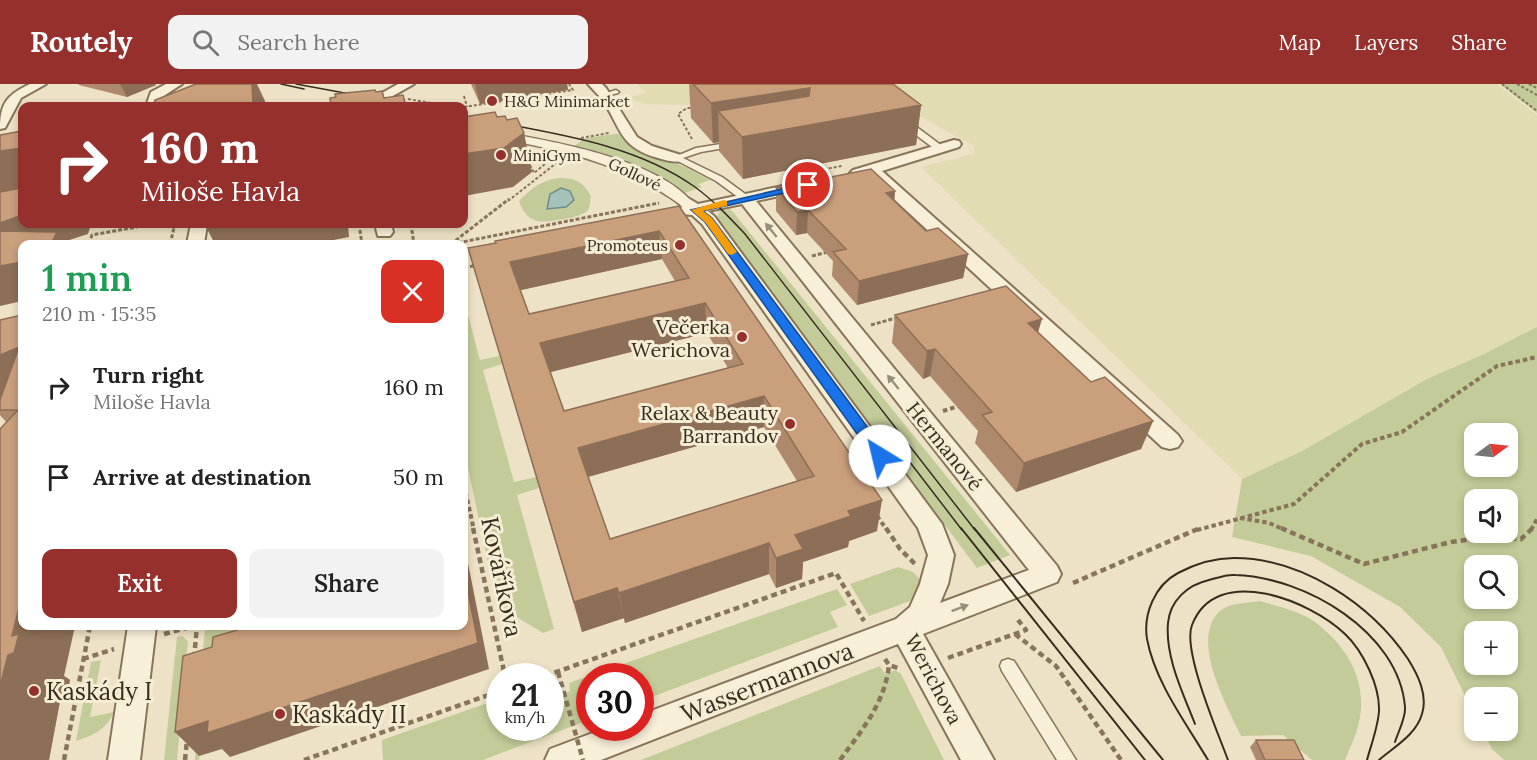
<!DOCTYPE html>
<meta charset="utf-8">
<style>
:root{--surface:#fff;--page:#f2f2f2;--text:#222;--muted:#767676;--accent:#95302d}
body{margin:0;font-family:Lora,serif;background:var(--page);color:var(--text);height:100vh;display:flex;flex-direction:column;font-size:22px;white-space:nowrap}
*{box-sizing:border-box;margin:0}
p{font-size:20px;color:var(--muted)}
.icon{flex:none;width:33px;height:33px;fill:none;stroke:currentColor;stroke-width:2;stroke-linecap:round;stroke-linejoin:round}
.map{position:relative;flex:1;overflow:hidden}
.panel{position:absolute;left:18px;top:156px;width:450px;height:390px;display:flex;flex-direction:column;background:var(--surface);border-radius:12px;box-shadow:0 3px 9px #0003}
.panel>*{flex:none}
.banner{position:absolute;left:18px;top:18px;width:450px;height:126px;border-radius:12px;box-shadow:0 3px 9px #0003;background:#95302d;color:#fff;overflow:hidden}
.needle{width:39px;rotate:75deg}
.buttons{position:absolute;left:1464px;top:339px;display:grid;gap:12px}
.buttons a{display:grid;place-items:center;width:54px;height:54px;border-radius:12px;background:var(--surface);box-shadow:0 3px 9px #0003;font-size:30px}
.speed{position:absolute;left:486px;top:579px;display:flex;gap:12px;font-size:30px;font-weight:700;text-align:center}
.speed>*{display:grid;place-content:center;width:78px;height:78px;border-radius:50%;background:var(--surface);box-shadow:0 3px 9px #0003;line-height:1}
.speed small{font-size:15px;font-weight:400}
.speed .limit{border:9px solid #d22;background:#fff;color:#111}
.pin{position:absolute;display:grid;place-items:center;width:51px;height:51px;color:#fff;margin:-26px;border:3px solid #fff;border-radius:50%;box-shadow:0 2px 6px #0007}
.me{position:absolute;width:66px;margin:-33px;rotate:324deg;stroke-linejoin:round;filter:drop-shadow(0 0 4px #0008)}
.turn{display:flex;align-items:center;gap:21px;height:126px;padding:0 24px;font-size:27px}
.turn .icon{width:78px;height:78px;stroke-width:2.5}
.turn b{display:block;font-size:42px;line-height:51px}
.round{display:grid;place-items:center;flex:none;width:63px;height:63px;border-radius:12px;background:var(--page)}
.overview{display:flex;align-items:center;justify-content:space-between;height:102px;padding:0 24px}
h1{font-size:36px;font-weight:600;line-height:45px;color:#1e9e55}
.action{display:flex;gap:12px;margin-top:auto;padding:12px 24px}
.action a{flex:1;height:69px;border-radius:12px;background:var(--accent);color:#fff;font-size:24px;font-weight:600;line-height:69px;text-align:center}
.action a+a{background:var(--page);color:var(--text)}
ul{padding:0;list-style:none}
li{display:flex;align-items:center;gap:18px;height:90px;padding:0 24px}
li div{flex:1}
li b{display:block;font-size:22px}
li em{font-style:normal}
header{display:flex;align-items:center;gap:36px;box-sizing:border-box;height:84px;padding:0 30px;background:var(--accent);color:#fff}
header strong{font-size:28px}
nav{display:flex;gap:33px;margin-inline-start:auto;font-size:21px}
.search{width:420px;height:54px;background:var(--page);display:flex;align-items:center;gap:15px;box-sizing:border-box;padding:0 21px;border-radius:12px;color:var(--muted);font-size:22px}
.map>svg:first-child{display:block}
.farmland{fill:#e2dcb2}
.green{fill:#c3cb99;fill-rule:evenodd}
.water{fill:#a6c0ba;stroke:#6d8e87;stroke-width:1.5}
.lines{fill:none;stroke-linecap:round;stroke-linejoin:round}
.service-casing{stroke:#87745b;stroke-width:3}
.pedestrian-casing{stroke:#87745b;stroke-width:3}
.minor-casing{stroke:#87745b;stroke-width:4}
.path-far3{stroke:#87745b;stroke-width:2;stroke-dasharray:3 2;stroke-linecap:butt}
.path-far2{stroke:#87745b;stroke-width:3;stroke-dasharray:4 2;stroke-linecap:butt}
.path-far1{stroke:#87745b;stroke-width:4;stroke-dasharray:4.5 3;stroke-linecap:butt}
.path{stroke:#87745b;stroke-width:4.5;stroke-dasharray:6 4;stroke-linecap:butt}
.service{fill:#f8efd8;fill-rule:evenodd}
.pedestrian{fill:#f8efd8;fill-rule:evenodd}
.minor{fill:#f8efd8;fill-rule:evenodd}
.tram-far1{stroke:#382c1f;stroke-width:1.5}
.tram{stroke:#382c1f;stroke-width:2}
.path-bridge{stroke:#87745b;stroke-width:4.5;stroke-dasharray:6 4;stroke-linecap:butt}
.wall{fill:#ae896b;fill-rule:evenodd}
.shaded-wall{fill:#8d6f57}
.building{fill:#ca9f7c;stroke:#8d6f57;stroke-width:1.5;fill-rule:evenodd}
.oneway{fill:#988e7c}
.route{fill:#1a73e8;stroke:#114b97;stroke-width:1.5}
.slow{fill:#f59e0b}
.poi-dot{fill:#95302d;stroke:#f5ecd4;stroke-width:2}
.labels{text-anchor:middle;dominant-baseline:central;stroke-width:6;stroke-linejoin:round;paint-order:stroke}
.far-poi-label{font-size:16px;fill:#382c1f;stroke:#f5ecd4;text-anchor:start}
.far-street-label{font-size:16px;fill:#382c1f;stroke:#f5ecd4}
.poi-label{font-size:20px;fill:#382c1f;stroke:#f5ecd4;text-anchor:end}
.street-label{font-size:20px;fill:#382c1f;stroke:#f5ecd4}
.near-street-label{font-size:24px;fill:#382c1f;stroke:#f5ecd4}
.near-poi-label{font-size:24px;fill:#382c1f;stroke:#f5ecd4;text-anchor:start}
</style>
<header>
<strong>Routely</strong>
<div class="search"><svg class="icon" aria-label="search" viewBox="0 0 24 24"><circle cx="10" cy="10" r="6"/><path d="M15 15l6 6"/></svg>Search here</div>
<nav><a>Map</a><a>Layers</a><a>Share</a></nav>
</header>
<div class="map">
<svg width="1537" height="676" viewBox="0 0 1537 676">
<rect width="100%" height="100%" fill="#ede2c5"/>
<path class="farmland" d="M637,0H840L711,20L680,21L646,20L626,14L646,9Z
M862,0H1497L1537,31V243L1484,270L1427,295L1302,367L1242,395L921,83L974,70V62Z"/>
<path class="green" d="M1500,0H1537V29Z
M623,49L632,61L687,84L710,96L698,100L702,103L685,109L638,82L574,62L586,54Z
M559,94C576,94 583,98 591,112C590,116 590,123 588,126C582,134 546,139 537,137C527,134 522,126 519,117C530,105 542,96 559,94Z
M730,125L733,128L1010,471L977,484L716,134L720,127Z
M464,216L480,276L499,272L502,280L483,286L514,398L536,393L539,404L517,411L554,545L543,549L497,521L464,365Z
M1537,243V676H1504L1492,665L1483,647L1508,646V614H1474V630L1441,563L1400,523L1311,472L1232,453L1242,395L1302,367L1427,295L1484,270ZM1474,350H1508V382H1474ZM1474,416H1508V448H1474ZM1474,482H1508V514H1474ZM1474,548H1508V580H1474Z
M898,483L913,488L922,498L910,517L869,532L850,500Z
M837,505L847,521L830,528L838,543L641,617L640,592H590L589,636L483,676H383L382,656L499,615L500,644H550L551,603L554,613L570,607L569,599Z
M1260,517C1276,522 1297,526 1312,536C1348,561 1371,601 1357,646C1354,656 1349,666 1345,676H1312L1283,651L1241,652C1227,622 1189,555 1220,527C1229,519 1248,519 1260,517Z
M205,542H236L234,570L205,598L199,676H195Z
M182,552L188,557L177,676H164L177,553Z
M101,576L90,633L114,628C106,646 94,651 76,657L91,578Z
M880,582L885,590L895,586L901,590L944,676H641Z"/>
<path class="water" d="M561,104L570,107L574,116L566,123L547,125L550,110Z"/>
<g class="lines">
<defs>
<path id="service" d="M616,6L619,8L618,9L606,12L603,10Z
M268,20H289L293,22H268Z
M904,38H910L942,62V66H936L904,42Z
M733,58L737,60L736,62L701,68L683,74L722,93L748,112V116H742L716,97L672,74L696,64Z
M794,88H800L811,99V103H805L794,92Z
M1008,575L1014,577L1076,676H1057L1002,587L1000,582L1002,577Z"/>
<path id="pedestrian" d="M464,42C524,52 652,70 692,118L686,122L681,121C614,72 543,63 464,48Z"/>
<path id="minor" d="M30,0H46L21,14L5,44L0,45C0,19 7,11 30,0Z
M166,0H182L162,13L158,22H146L151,8Z
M398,0H414L375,22H359Z
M588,0H602L606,4L637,53L652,62L681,71L683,74L681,77C673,79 666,76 658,74C620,63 622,47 604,18C599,11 593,6 588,0Z
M954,56L959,57L961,60L959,63L882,87L1178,351L1182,357L1178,363L1170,365L1162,363L868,91L858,94L850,89L853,86Z
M806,97L814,102L812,105L756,117L1057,482L1061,490L1057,498L923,550L994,676H961L898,560L601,676H545L550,665L606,644H640V631L896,535L910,523L920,500L928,471L918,444L702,140L692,131L680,130L678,127L682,123L678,118L686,113L698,120ZM742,120L1029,486L940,519L948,500L954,471L942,440L714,132L708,127Z
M191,140H207L204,160H187Z
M375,140H391L393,148L390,152H378Z
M128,542H156L140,676H108Z"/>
</defs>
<use href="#service" class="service-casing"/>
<use href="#pedestrian" class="pedestrian-casing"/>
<use href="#minor" class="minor-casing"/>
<path class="path-far3" d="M1502,0L1537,27
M1517,0L1537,11
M1529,0L1537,4
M464,12L467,23
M408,15L448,22
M33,20L59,19L86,22
M300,20L315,22
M464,23L573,6L569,0
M581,54L609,49
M692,55L678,30L687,24H693
M530,81L534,89L551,75
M814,87L842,82
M508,117L559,77"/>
<path class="path-far2" d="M359,140L362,160
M411,140L414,160
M89,160L92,151L153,140
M170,160L175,140
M451,160L509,115
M452,160L659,119
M812,172L828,168
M464,184L477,181
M871,241L899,233"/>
<path class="path-far1" d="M943,327L962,321
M464,401L474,446
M877,432L887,446
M1240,434L1269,439L1285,446
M1197,446L1294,420L1362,360L1402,348L1497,282L1537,273
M1531,446L1537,435"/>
<path class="path" d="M473,444L505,592
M886,444L900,465L915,480
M1281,444L1364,480L1451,458L1487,453L1521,455L1533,444
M1073,499L1200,444
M164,550L194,542
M1015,550L1056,582L1121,676
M194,574L197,542
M948,574L1026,546L1018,536
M83,575L114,565
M885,575L889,581L901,585
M545,592L836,489L864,537
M64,676L90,542
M185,676L187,656
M304,676L500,607
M840,676C862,646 885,619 889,581"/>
<use href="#service" class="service"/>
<use href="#pedestrian" class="pedestrian"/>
<use href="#minor" class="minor"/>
<path class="tram-far1" d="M281,0L304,5
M296,0L361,12
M390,18L414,22
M505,40C570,52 640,64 695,103C714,117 729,133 745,150L975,446
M886,347L962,446"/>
<path class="tram" d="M961,444L1145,676
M974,444L1163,676
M1195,640C1183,609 1165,573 1168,539C1170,517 1187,501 1209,496C1217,494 1227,490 1235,491C1305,493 1399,548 1405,623C1406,634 1398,648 1395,658
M1208,676C1186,639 1155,598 1147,555C1143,530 1155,501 1178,489C1195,480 1213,474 1234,474C1302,474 1371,520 1408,575C1418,591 1428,611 1422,630C1416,651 1394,663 1379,676
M1228,676C1218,649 1182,566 1192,541C1216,478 1311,517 1345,550C1363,567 1380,602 1379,627C1378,643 1371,661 1367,676"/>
<path class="path-bridge" d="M558,588L583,676"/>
</g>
<path class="wall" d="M78,0H155L156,1L127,13L79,1Z
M471,0H567L568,6L480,20Z
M689,0H893L921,21L916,61L743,95L719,67V58L713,59L691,34Z
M776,104L895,107L894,117L926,147L968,170L963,194L857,221L832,192L833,177L807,149L796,151L776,127Z
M679,122L877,447L849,457L848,463L803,478L802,495L776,504L769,490L625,539L624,534L582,548L468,164ZM662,175L675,197L529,230L520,206ZM707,249L728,284L564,327L550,288ZM764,343L797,397L610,455L588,393Z
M22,231L64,592L70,596L66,615L60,617L49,676H0L6,338L0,331V236Z
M895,231L1038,248L1091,298L1153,337L1141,365L1016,408L975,359L978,347L930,292L923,295L892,259Z
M1256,656L1304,676H1256L1250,663Z"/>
<path class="shaded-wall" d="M120,0H155L156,1L127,13Z
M252,0H257L265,17V22H253Z
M475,0H567L568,6L480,20Z
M810,4L921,21L916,61L743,95L742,53L718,27L719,58L713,59L711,19Z
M524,49L532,88L513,103L464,112V70Z
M22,64V106L0,110V67Z
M895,107L893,130L886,109Z
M808,126L807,149L796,151L797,128Z
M22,131V140H91L88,150L63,158L65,160H22L0,180V139Z
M223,140H348L349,153L313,160H215L206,143Z
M659,147L662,175L517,207L510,178Z
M968,170L963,194L857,221L859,197Z
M22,178V217L0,222V182Z
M705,219L707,249L547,289L540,259Z
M1042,235L1034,262L1028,239Z
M19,263L0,324V271Z
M935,265L930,292L923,295L927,267Z
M764,312V343L584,394L578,364Z
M1153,337L1141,365L1016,408L1024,379Z
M882,416L877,447L849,457L848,463L803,478L802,495L776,504V474L795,451L848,427Z
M464,459L489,585L230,673L222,665L199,672L175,648L464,487Z
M769,459V490L625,539L619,509Z
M617,504L624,534L582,548L574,518Z
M22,512V542H75L64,592L70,596L66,615L60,617L49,676H0V602L8,571L12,552Z"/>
<path class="building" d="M196,0H252L253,22H153L155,16Z
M693,0H893L921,21L742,53L718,27L809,12L810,4L711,19Z
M375,6L376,8L382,7L384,14L403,11L406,22H331L330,14L336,13L335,10Z
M495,28L497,33L505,32L507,36L517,34L524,49L504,64L464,70V33Z
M22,47V64L0,67V51Z
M871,85L895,107L886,109L926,147L938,144L968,170L859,197L833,168L846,165L808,126L797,128L776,104Z
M22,104V131L0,139V108Z
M679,122L882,416L848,427L851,432L795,451L803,465L776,474L769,459L619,509L617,504L574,518L468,164L496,159L495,157ZM659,147L689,194L529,230L510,178ZM705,219L743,280L564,327L540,259ZM764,312L814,392L610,455L578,364Z
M207,140H223L206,143Z
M0,147L57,148L51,160H22V178L0,182Z
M1006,202L1042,235L1028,239L1091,298L1105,293L1153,337L1024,379L982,331L992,328L935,265L927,267L895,231Z
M22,231V512L12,552L19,550L14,569L8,571L0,602V345L18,326H0V316L19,263L0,271V236Z
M464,487L478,559L207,649L208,637L175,648L183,572L212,563L213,553L251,542H464Z
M1256,656H1294L1304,676H1265Z"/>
<defs><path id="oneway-solid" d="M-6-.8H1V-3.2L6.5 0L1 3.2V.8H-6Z" transform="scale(1.5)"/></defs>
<g class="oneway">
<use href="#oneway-solid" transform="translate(771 146) rotate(-129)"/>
<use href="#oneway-solid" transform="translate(893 298) rotate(-129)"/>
<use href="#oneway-solid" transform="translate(960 524) rotate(-21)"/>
</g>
<path class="route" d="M808,99L813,101L811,103L703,127L712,134L886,368L888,372L880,377L875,375L705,138L691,126Z"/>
<path class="slow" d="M724,116L727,117V122L703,127L712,134L737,168L732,171L728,170L705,138L691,126Z"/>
<g class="poi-dot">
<circle cx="492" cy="17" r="6"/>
<circle cx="501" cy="71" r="6"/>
<circle cx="680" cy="161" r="6"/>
<circle cx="742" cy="253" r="6"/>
<circle cx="790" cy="340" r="6"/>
<circle cx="34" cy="607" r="6"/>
<circle cx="280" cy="630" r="6"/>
</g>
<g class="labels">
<g class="far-poi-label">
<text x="504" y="17">H&amp;G Minimarket</text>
<text x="513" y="71">MiniGym</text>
<text x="668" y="161" text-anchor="end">Promoteus</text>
</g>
<g class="far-street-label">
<text transform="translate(635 90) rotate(25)">Gollové</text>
</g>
<g class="poi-label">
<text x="730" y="242">Večerka<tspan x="730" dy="23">Werichova</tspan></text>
<text x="778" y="328">Relax &amp; Beauty<tspan x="778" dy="23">Barrandov</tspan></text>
</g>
<g class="street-label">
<text transform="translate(945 362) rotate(51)">Hermanové</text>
<text transform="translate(934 595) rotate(62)">Werichova</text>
</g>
<g class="near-street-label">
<text transform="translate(502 493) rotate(78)">Kováříkova</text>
<text transform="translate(767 598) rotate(-21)">Wassermannova</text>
</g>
<g class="near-poi-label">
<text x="46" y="607">Kaskády I</text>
<text x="292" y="630">Kaskády II</text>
</g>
</g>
</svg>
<div class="buttons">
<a><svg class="needle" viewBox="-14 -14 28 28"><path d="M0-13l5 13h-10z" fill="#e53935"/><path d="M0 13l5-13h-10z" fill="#767676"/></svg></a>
<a><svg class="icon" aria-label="sound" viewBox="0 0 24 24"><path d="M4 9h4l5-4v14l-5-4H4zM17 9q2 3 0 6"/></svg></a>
<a><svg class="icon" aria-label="search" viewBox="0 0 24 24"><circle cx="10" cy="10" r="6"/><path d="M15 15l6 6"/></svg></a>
<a>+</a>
<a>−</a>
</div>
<div class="speed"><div>21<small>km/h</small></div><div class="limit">30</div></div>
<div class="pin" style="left:808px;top:101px;background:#d93025"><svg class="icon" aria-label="arrive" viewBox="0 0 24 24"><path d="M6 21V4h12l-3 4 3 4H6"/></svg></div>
<svg class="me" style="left:880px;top:372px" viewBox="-20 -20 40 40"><circle r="19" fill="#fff"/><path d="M0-13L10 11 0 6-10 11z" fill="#1a73e8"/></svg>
<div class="banner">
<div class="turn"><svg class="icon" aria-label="right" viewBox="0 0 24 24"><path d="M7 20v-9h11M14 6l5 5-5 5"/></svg><div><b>160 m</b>Miloše Havla</div></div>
</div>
<section class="panel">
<div class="overview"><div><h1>1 min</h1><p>210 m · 15:35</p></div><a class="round" style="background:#d93025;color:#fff"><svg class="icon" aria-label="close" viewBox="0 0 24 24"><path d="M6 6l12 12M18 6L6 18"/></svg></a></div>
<ul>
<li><svg class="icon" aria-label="right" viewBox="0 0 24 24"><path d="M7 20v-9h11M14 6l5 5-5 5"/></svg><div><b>Turn right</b><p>Miloše Havla</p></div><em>160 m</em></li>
<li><svg class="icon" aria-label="arrive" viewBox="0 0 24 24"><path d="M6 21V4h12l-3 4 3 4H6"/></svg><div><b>Arrive at destination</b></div><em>50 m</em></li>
</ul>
<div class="action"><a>Exit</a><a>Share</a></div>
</section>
</div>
